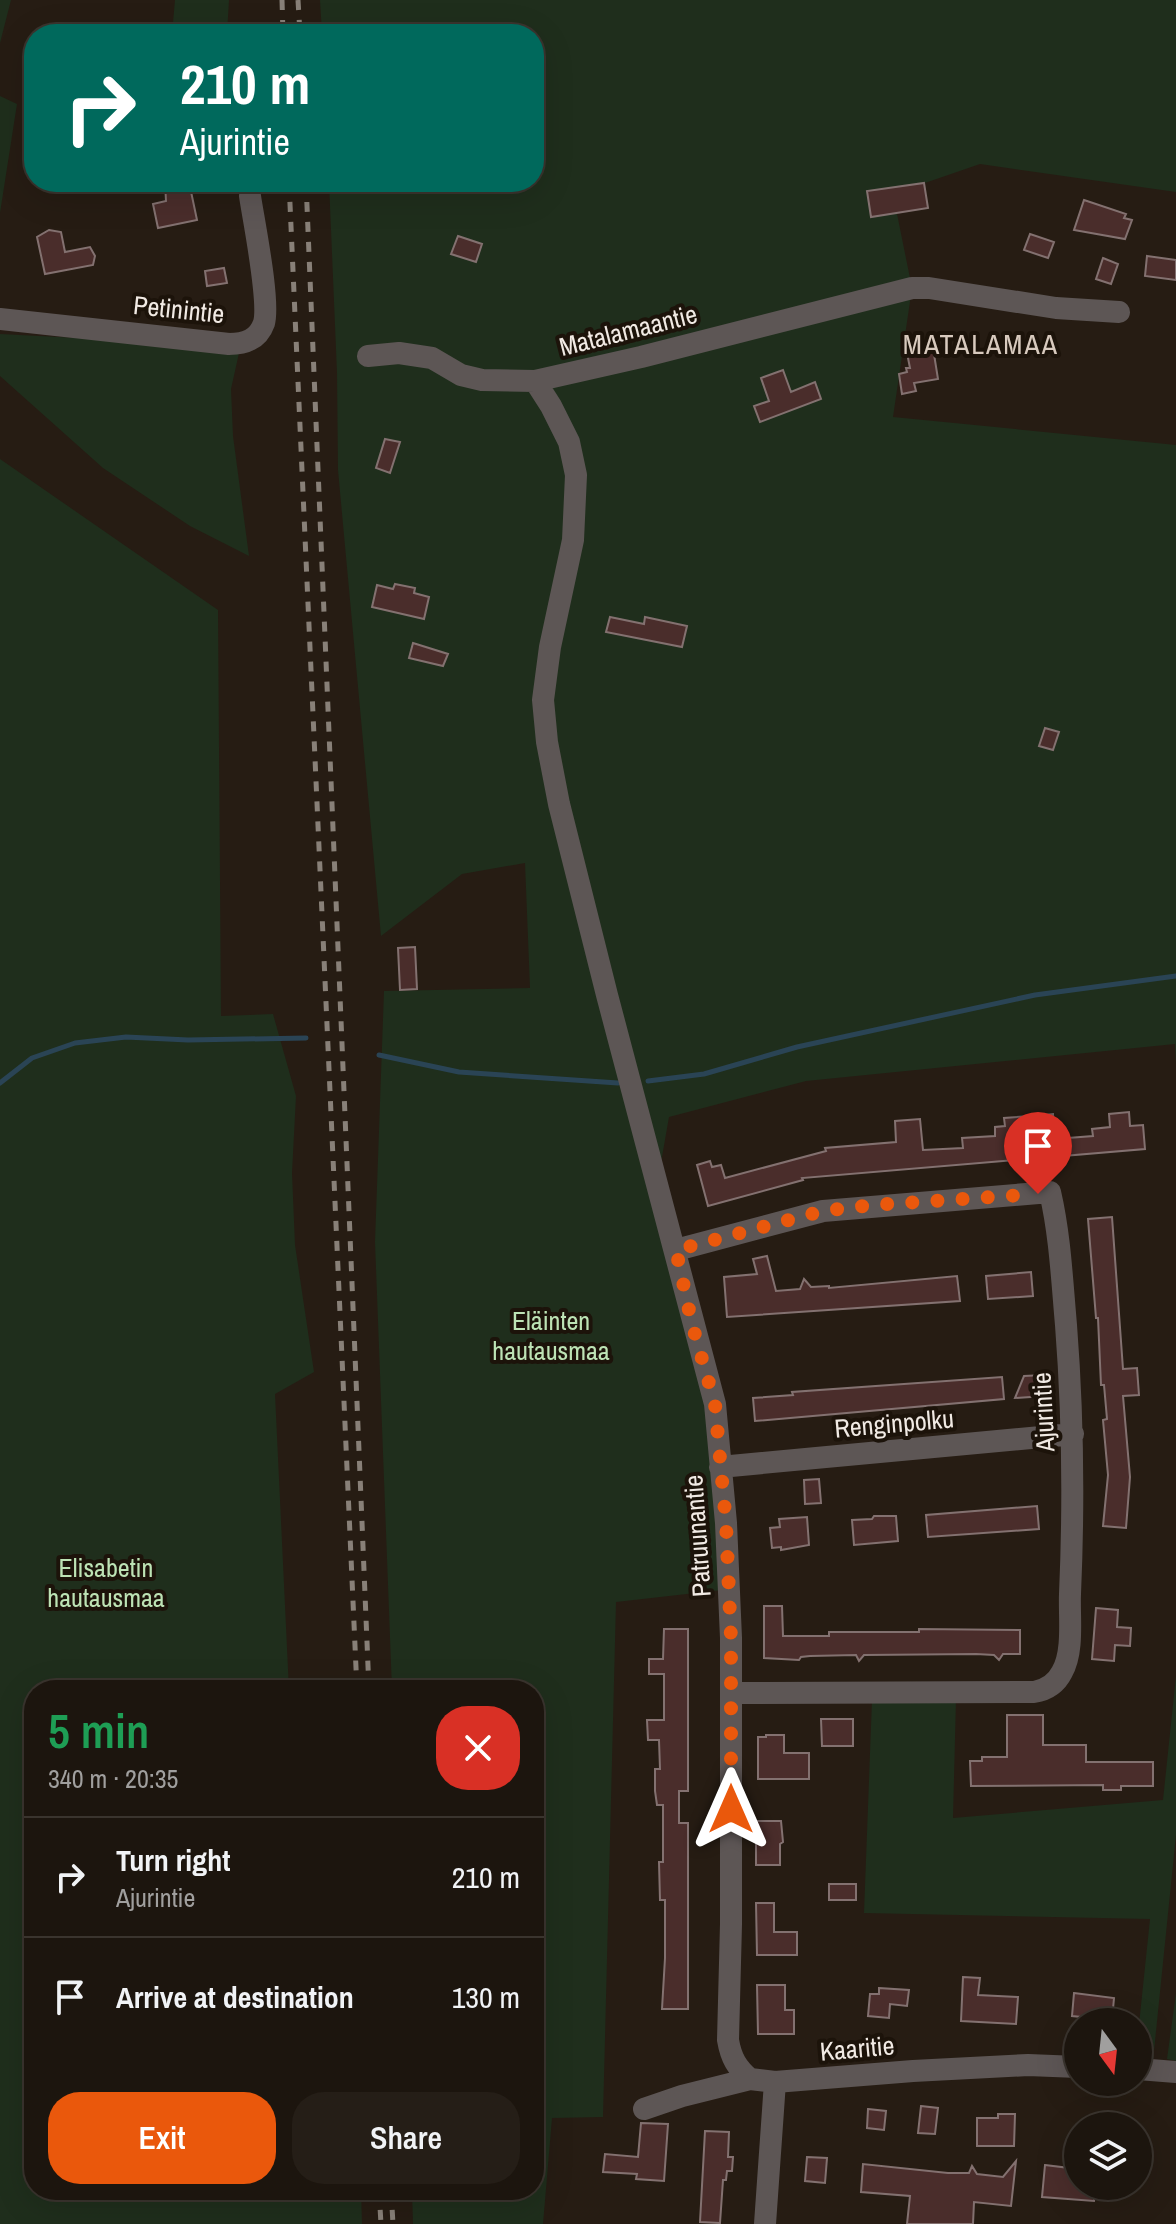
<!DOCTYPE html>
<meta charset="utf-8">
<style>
:root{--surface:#1c150e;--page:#251e17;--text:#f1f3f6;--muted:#a09f9e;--line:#3a342e;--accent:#ea580c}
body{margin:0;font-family:"Archivo Narrow",sans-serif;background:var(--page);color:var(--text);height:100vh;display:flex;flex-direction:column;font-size:30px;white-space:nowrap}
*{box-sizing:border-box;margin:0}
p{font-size:26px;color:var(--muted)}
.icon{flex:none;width:44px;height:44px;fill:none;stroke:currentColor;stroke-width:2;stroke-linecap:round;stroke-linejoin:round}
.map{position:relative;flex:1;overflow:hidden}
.drawer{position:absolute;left:24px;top:1680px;width:520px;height:520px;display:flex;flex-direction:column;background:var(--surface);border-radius:32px;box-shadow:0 8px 32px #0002,0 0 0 2px var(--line)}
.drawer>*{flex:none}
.guide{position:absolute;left:24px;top:24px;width:520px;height:168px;border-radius:32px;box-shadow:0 8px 32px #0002,0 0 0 2px var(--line);background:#00695c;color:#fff;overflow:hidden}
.needle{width:52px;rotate:165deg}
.controls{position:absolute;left:1064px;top:2008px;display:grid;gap:16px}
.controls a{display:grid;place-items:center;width:88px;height:88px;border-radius:50%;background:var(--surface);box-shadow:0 8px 32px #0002,0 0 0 2px var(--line);font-size:40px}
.pin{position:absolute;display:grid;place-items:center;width:68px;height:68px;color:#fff;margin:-82px -34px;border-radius:50% 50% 50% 0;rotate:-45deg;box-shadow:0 0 8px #0007}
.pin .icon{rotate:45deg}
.me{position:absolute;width:88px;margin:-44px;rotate:0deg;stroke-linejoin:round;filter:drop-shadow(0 0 6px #0008)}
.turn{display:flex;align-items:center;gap:28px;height:168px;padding:0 24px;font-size:36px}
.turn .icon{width:104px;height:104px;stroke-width:2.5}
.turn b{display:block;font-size:56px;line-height:68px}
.round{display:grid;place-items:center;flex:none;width:84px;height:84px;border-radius:32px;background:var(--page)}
.overview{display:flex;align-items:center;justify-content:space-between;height:136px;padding:0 24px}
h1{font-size:48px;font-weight:600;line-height:60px;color:#1e9e55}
.action{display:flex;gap:16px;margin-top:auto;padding:16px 24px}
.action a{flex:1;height:92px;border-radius:32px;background:var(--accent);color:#fff;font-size:32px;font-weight:600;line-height:92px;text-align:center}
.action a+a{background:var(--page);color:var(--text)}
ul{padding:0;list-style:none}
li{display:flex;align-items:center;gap:24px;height:120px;padding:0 24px;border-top:2px solid var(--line)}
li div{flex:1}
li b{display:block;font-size:30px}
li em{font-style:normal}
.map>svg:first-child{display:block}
.green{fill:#1f2e1c}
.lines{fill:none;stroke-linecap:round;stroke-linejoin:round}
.stream{stroke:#2a4455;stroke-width:5}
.building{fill:#4a2d2b;stroke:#837170;stroke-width:2}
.minor{stroke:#5d5655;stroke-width:22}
.rail{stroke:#888078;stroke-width:5;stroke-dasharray:10 10;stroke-linecap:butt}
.route{stroke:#ea580c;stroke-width:14;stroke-dasharray:0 25.2}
.labels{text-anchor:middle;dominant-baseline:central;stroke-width:8;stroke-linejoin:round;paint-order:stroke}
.street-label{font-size:26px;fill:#f1eae4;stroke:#1c130a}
.park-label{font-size:26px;fill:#bde3b5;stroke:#1c130a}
.neighbourhood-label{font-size:28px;letter-spacing:2px;fill:#d8cabe;stroke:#1c130a}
</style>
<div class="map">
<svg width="1176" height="2224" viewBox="0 0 1176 2224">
<rect width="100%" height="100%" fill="#261c13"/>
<path class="green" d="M0,0H11L0,43Z
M175,0H229L227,34H172Z
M320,0H1176V192L980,164L893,194L912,288L893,417L1176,445V1064L1175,1044L806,1081L669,1117L659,1174L707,1405L722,1590L616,1602L603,2117L552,2118L543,2224H413L412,2190H534V1690H392L375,1242L384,991L530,988L525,863L462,874L381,936L338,470L337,373L329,182H534V34H322Z
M0,96L17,104L0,213Z
M0,334L117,340L239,353L231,389L233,436L249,556L190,526L103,468L0,376Z
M0,459L218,610L221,1016L273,1014L296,1096L292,1173L295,1245L314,1372L275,1394L289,1690H34V2190H361L362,2224H0Z
M1176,1676V1835L1153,2061L1138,2060V2034L1150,1919L864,1913L872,1700L956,1699L953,1818L1163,1800Z
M1176,1993V2061L1167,2059Z"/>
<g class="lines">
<path class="stream" d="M379,1055L459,1072L618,1083
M648,1081L704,1074L797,1047L1035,995L1176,976
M0,1083L32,1058L75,1043L126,1037L188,1040L306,1038"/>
</g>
<path class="building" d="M165,182H189L197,220L158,228L153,204L166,201Z
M924,183L928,208L871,217L867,191Z
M1084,200L1126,214L1124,218L1132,220L1125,239L1074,230Z
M49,230L61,232L65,252L90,247L95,256L93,265L45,274L37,237Z
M1030,234L1054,242L1048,258L1024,250Z
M458,236L482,244L476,262L451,254Z
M1147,256L1176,260V280L1145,276Z
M1103,258L1118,264L1111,284L1096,279Z
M224,268L227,283L207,286L205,271Z
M933,348L938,379L914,383L916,391L902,394L899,374L907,372L906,368H910L907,353Z
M783,370L791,392L815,382L821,399L760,422L754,406L769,401L761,378Z
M385,439L400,442L390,473L376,468Z
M395,584L415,588L414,593L429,597L424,619L372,607L377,585L393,589Z
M610,617L644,624L645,617L687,626L682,647L606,632Z
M413,643L448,654L443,666L409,658Z
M1045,728L1059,732L1053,750L1039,746Z
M415,947L417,989L400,990L398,948Z
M1129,1112L1130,1126L1143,1125L1145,1149L802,1178L803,1180L708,1206L697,1165L710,1161L712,1167L721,1165L725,1178L826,1151L825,1148L896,1142L895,1121L920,1119L923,1150L963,1148L962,1138L995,1136V1127L1005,1126L1004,1118L1044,1115L1053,1114L1055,1139L1093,1136L1092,1129L1110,1127L1109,1114Z
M1112,1217L1123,1369L1137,1368L1139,1395L1123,1396L1130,1477L1126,1528L1103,1526L1108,1475L1103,1420L1107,1419L1104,1385H1101L1098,1318H1096L1088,1219Z
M767,1256L776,1291L800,1289L804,1279L811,1287L829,1286V1288L957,1276L960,1301L727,1317L724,1277L757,1274L753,1259Z
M1031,1272L1033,1296L988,1299L986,1276Z
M1044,1375L1045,1396L1015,1398L1024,1376Z
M1002,1377L1004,1399L755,1421L753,1398L793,1395L792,1392Z
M819,1479L821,1503L805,1504L804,1480Z
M1037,1506L1039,1529L928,1537L926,1515Z
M874,1516H896L898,1541L854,1545L852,1520L872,1519Z
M807,1517L809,1545L781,1550V1547L772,1548L770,1528L780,1527L779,1519Z
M764,1606H782L783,1636H829V1632H919V1629L1020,1630V1654H1003L999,1660L994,1655L976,1654L864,1655L859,1661L856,1655L810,1656L801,1657L799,1660L764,1658Z
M1096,1608L1118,1610L1117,1627L1131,1628L1130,1646L1115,1645L1114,1661L1092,1659Z
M664,1629H688V1791H679V1823H688V2009H662L665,1958V1900H660L659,1862H663V1805H657L655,1791V1769H660L659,1740H648L647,1720H664V1674H649V1659H663Z
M1007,1715H1043V1745H1086V1762H1153V1786H1121V1790H1103V1785L971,1786L970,1761H982V1757H1007Z
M821,1719H853V1746H822Z
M766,1735H784V1753H809V1779H758V1737H766Z
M756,1821H781L783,1842L780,1844V1865H756Z
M829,1884H856V1900H829Z
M756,1903H774V1932H797V1955H757Z
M963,1977L980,1978L978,1995L1018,1997L1016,2024L961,2021Z
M757,1985H785V2010H794V2034H758Z
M879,1988L909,1990L907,2006L890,2004L889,2018L868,2016L870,1994H879Z
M1074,1993L1114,1998L1112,2020L1072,2016Z
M921,2106L938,2108L935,2134L918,2133Z
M868,2109L886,2111L884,2130L867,2128Z
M998,2114H1015L1014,2146H977V2118H998Z
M641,2123L668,2124L664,2181L636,2179L637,2174L603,2172L605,2154L638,2157Z
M705,2131L729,2132L728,2157H733L732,2171H727L726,2180H723L720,2223L700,2222Z
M807,2157L827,2158L825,2183L805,2181Z
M1016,2161L1011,2206L974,2202L973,2224H907L910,2196L861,2192L863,2164L948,2173H969L972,2166L977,2174L1003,2177Z
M1045,2165L1069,2168V2175L1078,2176V2186H1096L1094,2201L1042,2197Z"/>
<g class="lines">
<path class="minor" d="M0,319L229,344C245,344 258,340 264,323C270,301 254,223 250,196
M368,356L399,353L432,358L461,375L482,380L535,381
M676,1250L823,1211L1050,1192C1060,1235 1062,1280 1066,1325C1073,1415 1074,1503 1070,1594C1069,1617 1074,1651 1062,1672C1056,1684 1046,1690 1034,1692L732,1693
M720,1467L1073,1434
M1138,2069L1176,2072
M750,2079C737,2068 731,2058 728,2040L731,1924V1638L726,1523L715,1404L607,995L559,804L547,742L543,700L550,647L573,540L576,475L569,442L551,406L535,381L641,357L912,288H929L1056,308L1119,312
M644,2109L682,2096L750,2079L775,2082L913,2071L1028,2065L1078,2067
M765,2224L775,2082"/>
<path class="rail" d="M282,0L283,34
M298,0L300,34
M289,182L357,1690
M306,182L369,1690
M379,2190L381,2224
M391,2190L393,2224"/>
</g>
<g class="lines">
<path class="route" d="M731,1809V1638L726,1523L715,1404L692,1324L676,1250L823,1211L873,1205L1038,1194"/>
</g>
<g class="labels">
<g class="street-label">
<text transform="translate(179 309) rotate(6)">Petinintie</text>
<text transform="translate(628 330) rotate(-14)">Matalamaantie</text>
<text transform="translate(1043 1412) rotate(-93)">Ajurintie</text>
<text transform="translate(894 1423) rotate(-5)">Renginpolku</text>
<text transform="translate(697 1536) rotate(-94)">Patruunantie</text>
<text transform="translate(857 2048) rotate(-5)">Kaaritie</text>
</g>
<g class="park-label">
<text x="551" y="1320">Eläinten<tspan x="551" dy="30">hautausmaa</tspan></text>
<text x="106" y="1567">Elisabetin<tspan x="106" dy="30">hautausmaa</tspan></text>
</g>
<g class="neighbourhood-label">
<text x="981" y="344">MATALAMAA</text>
</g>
</g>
</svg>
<div class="controls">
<a><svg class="needle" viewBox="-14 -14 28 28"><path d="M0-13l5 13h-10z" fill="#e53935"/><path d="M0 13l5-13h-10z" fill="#a09f9e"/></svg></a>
<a><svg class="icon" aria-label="layers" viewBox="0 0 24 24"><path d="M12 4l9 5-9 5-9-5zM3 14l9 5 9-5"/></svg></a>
</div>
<div class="pin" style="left:1038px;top:1194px;background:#d93025"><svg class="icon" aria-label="arrive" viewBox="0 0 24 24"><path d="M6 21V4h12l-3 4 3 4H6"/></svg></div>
<svg class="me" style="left:731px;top:1809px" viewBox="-20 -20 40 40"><path d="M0-17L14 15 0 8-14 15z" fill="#ea580c" stroke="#fff" stroke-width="4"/></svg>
<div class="guide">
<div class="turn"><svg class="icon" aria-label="right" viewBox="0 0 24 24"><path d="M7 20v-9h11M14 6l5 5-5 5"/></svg><div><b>210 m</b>Ajurintie</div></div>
</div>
<section class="drawer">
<div class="overview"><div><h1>5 min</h1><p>340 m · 20:35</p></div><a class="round" style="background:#d93025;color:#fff"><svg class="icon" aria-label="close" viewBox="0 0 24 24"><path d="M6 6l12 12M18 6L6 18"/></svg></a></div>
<ul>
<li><svg class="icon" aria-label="right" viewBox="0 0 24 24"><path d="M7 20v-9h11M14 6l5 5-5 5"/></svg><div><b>Turn right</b><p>Ajurintie</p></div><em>210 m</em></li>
<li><svg class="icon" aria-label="arrive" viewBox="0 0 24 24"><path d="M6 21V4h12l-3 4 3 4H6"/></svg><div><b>Arrive at destination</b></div><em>130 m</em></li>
</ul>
<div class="action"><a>Exit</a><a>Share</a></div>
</section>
</div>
